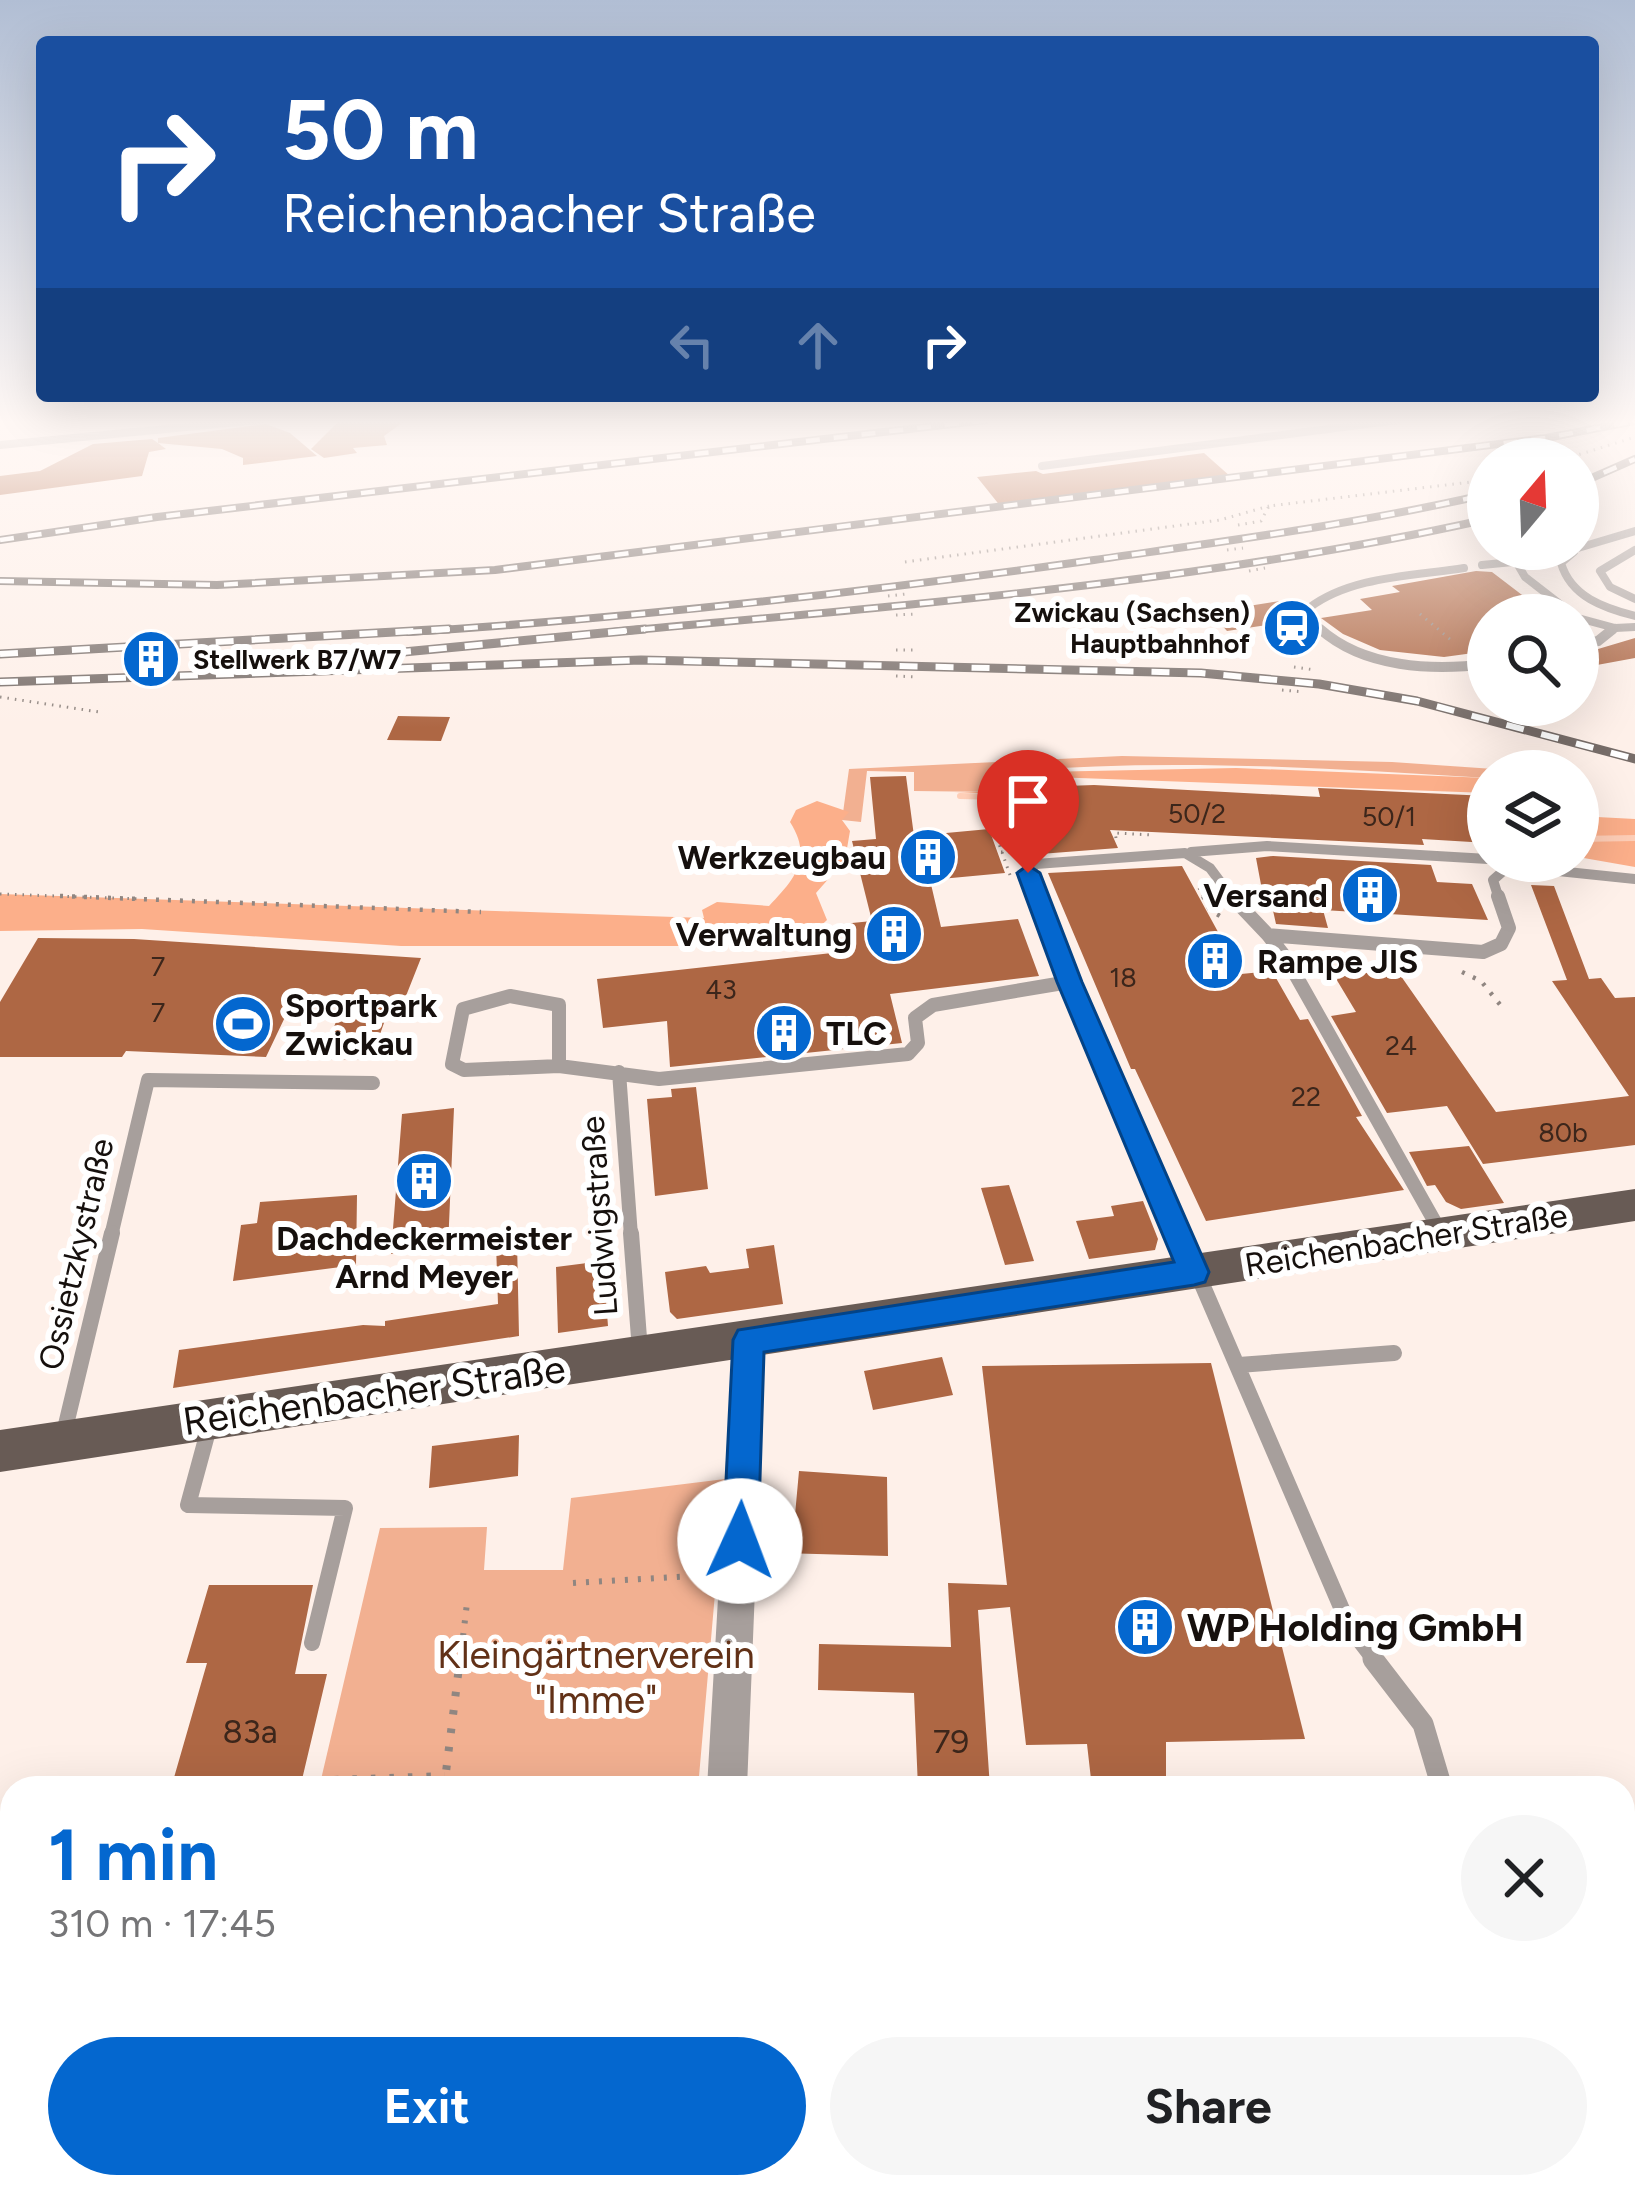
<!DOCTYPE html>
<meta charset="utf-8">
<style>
:root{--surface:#fff;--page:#f6f6f6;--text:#202124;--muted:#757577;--accent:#0467cf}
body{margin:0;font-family:Figtree,sans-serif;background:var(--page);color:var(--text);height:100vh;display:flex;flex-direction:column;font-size:45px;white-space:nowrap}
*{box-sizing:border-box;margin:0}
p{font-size:39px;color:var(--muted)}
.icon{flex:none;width:66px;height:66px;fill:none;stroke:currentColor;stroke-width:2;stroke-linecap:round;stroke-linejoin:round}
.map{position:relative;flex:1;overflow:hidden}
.drawer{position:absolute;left:0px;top:1776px;width:1635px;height:423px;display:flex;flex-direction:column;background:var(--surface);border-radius:36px 36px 0 0;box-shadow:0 12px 48px #0002}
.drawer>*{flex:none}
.top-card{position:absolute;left:36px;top:36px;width:1563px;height:366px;border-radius:12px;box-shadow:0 12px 48px #0002;background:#1a4fa0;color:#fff;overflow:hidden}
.needle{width:78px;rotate:19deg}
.controls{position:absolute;left:1467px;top:438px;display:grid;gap:24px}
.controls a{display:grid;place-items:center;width:132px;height:132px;border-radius:50%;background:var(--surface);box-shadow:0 12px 48px #0002;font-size:60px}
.pin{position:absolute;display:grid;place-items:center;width:102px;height:102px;color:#fff;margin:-123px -51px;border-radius:50% 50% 50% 0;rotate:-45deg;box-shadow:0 0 12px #0007}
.pin .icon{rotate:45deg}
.me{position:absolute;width:132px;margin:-66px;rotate:2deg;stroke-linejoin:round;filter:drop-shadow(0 0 9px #0008)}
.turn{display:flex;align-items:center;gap:42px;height:252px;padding:0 48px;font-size:54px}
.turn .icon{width:156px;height:156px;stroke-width:2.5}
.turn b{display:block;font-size:84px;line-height:102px}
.lanes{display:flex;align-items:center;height:114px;padding:0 48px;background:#0003;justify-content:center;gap:60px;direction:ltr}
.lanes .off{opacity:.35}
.round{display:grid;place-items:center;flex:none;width:126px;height:126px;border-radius:63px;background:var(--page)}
.overview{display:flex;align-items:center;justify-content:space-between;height:204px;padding:0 48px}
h1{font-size:72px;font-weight:700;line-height:90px;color:var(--accent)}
.action{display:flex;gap:24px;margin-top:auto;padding:24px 48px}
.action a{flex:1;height:138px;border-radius:72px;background:var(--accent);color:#fff;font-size:48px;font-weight:700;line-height:138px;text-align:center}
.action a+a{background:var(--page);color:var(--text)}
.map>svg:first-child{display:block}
.green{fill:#f2b091}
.forest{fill:#fcaf8a}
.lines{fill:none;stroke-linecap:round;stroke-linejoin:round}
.stream{stroke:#feceb7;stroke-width:6}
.building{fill:#ae6744}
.path-far3{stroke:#908681;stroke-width:3;stroke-dasharray:1.5 6;stroke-linecap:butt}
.path-far2{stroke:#908681;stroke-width:4.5;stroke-dasharray:3 9;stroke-linecap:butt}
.path-far1{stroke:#908681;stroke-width:6;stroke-dasharray:3 10;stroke-linecap:butt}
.path{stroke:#908681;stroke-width:8;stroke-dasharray:4.5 14;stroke-linecap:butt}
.lane-far4{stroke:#a79f9c;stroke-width:8}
.lane-far3{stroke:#a79f9c;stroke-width:10}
.lane-far2{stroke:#a79f9c;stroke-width:14}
.lane-far1{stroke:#a79f9c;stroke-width:16}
.lane{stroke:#a79f9c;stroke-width:21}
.street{fill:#a79f9c;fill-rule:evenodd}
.primary{fill:#685b55;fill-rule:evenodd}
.rail-far1-casing{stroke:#776d69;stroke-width:8}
.rail-casing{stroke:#776d69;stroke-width:9}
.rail-far1{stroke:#fff;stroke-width:4.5;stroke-dasharray:14;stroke-linecap:butt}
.rail{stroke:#fff;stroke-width:6;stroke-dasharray:18;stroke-linecap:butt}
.route{fill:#0467cf;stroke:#034387;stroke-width:3}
.labels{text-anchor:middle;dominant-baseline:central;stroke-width:12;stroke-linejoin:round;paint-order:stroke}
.far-poi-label{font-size:27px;font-weight:bold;fill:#16100d;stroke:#fff;text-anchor:end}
.number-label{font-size:27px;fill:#3c261b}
.poi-label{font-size:33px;font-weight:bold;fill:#16100d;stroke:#fff;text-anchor:end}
.street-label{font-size:33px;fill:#16100d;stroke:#fff}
.near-number-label{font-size:33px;fill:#3c261b}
.near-street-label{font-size:39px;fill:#16100d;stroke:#fff}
.near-poi-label{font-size:39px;font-weight:bold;fill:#16100d;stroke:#fff;text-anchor:start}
.near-park-label{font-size:39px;fill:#623117;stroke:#fff}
</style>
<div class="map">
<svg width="1635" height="2198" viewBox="0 0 1635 2198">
<rect width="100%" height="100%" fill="#fef0e9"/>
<path class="green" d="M1122,756L1392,762L1523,771H1488V778C1326,768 1158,757 995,773V792L914,791V772L867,771L861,822L842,820L849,769Z
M725,1479L698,1788H319L380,1528L487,1527L484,1570H563L571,1498Z
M12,2013V2187H472L470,2198H0V2015Z"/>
<path class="forest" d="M1236,768L1488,778V793L1024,776L1003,778L1000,794L954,792H995V773Z
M817,801L849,812L842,820L850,831L845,860L816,893L827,920L799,946H401L142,929L0,931V894L704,918L702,910L717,902L769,906C795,879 813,858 790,822L796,810Z
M1597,817L1635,819V867L1578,857V820Z"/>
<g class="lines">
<path class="stream" d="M960,796L999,797
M1578,839L1635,838"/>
</g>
<path class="building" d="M340,420H406L384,436L387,445L353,448L357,453L324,458L311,449Z
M266,424L290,433L317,456L243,465V458L222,449L158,443L166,449L149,452L142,476L0,495V476L40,471L93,444L152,439L158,443V438Z
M1204,453L1231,477L1001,507L977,477L1036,471L1043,474Z
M1476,571L1492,572L1548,615H1488V651L1444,657L1380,650L1343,634L1321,618L1372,610L1360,599L1400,592L1392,586Z
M1280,601L1299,620L1227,631L1210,612Z
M1635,638V658L1586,667L1578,661V655Z
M398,716L450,717L441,741L387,740Z
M906,776L914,836L989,829L1005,873L930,880L941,927L1018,919L1039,976L890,994L902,1043L670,1067L667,1021L603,1028L597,979L850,951L842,924L872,921L852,841L876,839L870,777Z
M1094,785L1320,797L1318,788L1488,796V843L1422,839L1424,845L1110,830L1118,848L1040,854L1023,805L1042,803L1038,787Z
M1273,856L1431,865L1437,882L1472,884L1488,920L1323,910L1328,928L1276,924L1272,906H1265L1256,858Z
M1182,866L1241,974L1272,971L1300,1020L1308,1019L1362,1116L1356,1117L1404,1190L1206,1221L1135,1069H1131L1048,873Z
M1531,885L1554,886L1589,979L1601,978L1615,998L1635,997V1145L1483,1164L1447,1106L1387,1113L1331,1016L1356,1012L1335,977L1396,969L1496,1112L1629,1096L1552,981L1567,980Z
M38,938L134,939L421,958L404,1001L392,1000L371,1060L321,1059L346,997L296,994L266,1057L126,1051L122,1057H0V1002Z
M696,1087L708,1189L655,1196L647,1099L672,1097L671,1089Z
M454,1108L448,1247L391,1254L402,1114Z
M1469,1146L1504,1203L1461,1209L1446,1202L1435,1185L1427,1186L1409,1152Z
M1009,1185L1034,1261L1005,1265L981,1188Z
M357,1195L356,1265L233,1281L241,1225L257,1223L260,1202Z
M1143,1201L1158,1239L1155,1250L1089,1259L1076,1221L1114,1216L1111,1206Z
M517,1240L519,1336L173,1388L179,1350L363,1325L385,1326V1321L498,1304L496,1243Z
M774,1245L783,1304L677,1319L670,1312L665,1272L706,1266L710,1273L749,1268L746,1249Z
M603,1261L608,1326L558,1333L556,1267Z
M942,1357L953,1395L873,1410L864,1371Z
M1211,1363L1305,1739L1166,1742V1788H1092L1087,1744L1026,1745L1010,1607L978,1610L990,1788H918L914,1693L818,1690L819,1644L951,1647L948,1583L1007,1585L982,1366Z
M519,1435L518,1476L429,1488L432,1446Z
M799,1471L887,1477L888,1556L781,1553L783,1526H794Z
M209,1585H313L295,1674H327L300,1788H171L207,1663H186Z"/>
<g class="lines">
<path class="path-far3" d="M1628,420L1635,423
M1565,459L1635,437
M1238,525L1261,521L1269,506L1488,480
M1227,550L1243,548
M905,562L1220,520L1269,506
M1249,571L1265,568
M888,596L906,594
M1420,614L1451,640
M896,615L915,614
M896,650H916
M1294,667L1315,670
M896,676L917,677
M1282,690L1304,692
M0,697L99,712
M1116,838L1115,833L1153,835
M1001,852H1024
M1010,875L996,835L1015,824
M1199,888L1205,899
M0,894L140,899"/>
<path class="path-far2" d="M60,896L481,912
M1203,896L1210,910L1225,919
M1318,971L1379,967L1381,961
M1462,972L1481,981L1502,1007"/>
<path class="path-far1" d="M573,1583L709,1575
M460,1662L467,1603"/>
<path class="path" d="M334,1780L445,1776
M444,1788L460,1659
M0,2038L12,2037
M353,2198L356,2187"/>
<path class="lane-far4" d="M0,445L259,420
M1042,466L1398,420
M1578,548L1635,531
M1574,549L1518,565L1525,577L1574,615
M1635,550L1600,571L1610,587L1635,599
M1574,552L1561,563C1571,597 1604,608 1635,616
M1482,565L1523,561
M1578,618L1615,628L1635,627
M1322,632L1309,618V608C1351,576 1414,576 1464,568
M1609,632L1615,628"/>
<path class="lane-far3" d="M1320,629C1364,668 1432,671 1488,664
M1578,645L1598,641L1613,629
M1191,852L1267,846L1488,859
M1038,899L1028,873L1036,864L1185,853L1210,868L1233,899
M1499,899L1493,880L1509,866L1635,879"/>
<path class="lane-far2" d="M1037,896L1100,1054L1181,1236
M1231,896L1268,935L1483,952L1501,944L1509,928L1498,896
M1268,935L1286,958L1440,1231
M510,996L559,1005V1066L464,1070L452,1064L463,1009Z
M559,1066L659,1079L908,1054L918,1043L915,1018L933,1005L1069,982
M619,1072L631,1236
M111,1236L148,1080L373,1083"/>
<path class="lane-far1" d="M631,1233L640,1351
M1180,1233L1350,1628L1376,1662
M1239,1365L1394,1353
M210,1424L188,1505L345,1508L312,1643
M63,1437L112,1233"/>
<path class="lane" d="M1373,1659L1423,1724L1442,1788
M1561,2187L1564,2198"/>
<path class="street" d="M749,1326L760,1330L765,1340L747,1788H707L733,1340L738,1330Z
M682,2187H728V2198H680Z"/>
<path class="primary" d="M1635,1189V1221L0,1472V1430Z"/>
<defs>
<path id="rail-far1" d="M1578,484L1635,459
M0,540L157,517L986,420
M0,581L217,585L495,570L1546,438L1635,421
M408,632C637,618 866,592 1094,560C1226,541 1358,524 1488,494
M613,632C905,605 1201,583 1488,519"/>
<path id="rail" d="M393,653L645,629
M0,654L449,629
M0,682L641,660L1201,673L1319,684L1417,701L1635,759"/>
</defs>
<use href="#rail-far1" class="rail-far1-casing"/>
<use href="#rail" class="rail-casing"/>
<use href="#rail-far1" class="rail-far1"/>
<use href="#rail" class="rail"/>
</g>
<linearGradient id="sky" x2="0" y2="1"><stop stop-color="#b1bed4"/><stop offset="0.58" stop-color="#fff8f5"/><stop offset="1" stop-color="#fff8f5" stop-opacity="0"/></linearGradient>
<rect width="1635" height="728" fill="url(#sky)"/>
<path class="route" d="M1028,865L1040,873L1082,982L1209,1272L1205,1282L1194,1285L764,1352L758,1541L753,1554L740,1559L728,1554L723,1541L733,1340L738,1330L1174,1262L1057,982L1017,873Z"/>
<defs>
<symbol id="station-disc" viewBox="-11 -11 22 22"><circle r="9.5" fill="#0467cf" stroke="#fff"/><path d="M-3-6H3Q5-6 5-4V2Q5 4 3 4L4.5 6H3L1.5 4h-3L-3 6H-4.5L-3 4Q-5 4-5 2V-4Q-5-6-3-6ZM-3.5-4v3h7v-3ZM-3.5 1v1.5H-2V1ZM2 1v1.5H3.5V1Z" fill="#fff"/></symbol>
<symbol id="building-disc" viewBox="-11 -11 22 22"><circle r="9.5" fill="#0467cf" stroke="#fff"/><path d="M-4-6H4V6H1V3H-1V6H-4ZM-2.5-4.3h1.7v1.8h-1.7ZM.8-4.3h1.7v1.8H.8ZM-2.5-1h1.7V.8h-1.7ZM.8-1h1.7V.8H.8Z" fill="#fff"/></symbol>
<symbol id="stadium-disc" viewBox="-11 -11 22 22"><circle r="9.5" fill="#0467cf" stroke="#fff"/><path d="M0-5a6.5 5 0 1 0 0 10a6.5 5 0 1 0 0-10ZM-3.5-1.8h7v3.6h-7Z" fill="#fff"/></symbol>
</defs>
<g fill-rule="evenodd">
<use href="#station-disc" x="1259" y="595" width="66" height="66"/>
<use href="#building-disc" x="118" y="626" width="66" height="66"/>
<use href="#building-disc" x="895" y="824" width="66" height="66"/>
<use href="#building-disc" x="1337" y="862" width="66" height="66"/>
<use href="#building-disc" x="861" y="901" width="66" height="66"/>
<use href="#building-disc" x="1182" y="928" width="66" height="66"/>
<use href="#stadium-disc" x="210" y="991" width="66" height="66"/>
<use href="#building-disc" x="751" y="1000" width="66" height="66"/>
<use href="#building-disc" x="391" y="1148" width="66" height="66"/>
<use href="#building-disc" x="1112" y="1594" width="66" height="66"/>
</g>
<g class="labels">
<g class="far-poi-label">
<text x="1250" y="612">Zwickau (Sachsen)<tspan x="1250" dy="31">Hauptbahnhof</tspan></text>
<text x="193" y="659" text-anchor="start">Stellwerk B7/W7</text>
</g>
<g class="number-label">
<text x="1197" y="813">50/2</text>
<text x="1389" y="816">50/1</text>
<text x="158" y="966">7</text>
<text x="1123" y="977">18</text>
<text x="721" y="989">43</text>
<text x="158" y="1012">7</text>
<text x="1401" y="1045">24</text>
<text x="1306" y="1096">22</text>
<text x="1563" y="1132">80b</text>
</g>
<g class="poi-label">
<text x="886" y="857">Werkzeugbau</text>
<text x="1328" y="895">Versand</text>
<text x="852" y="934">Verwaltung</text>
<text x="1257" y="961" text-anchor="start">Rampe JIS</text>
<text x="285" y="1005" text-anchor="start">Sportpark<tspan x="285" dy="38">Zwickau</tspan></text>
<text x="826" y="1033" text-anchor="start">TLC</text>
<text x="424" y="1238" text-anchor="middle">Dachdeckermeister<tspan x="424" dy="38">Arnd Meyer</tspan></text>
</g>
<g class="street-label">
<text transform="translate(599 1216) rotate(-94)">Ludwigstraße</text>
<text transform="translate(1406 1240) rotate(-9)">Reichenbacher Straße</text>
<text transform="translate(76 1254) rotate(-77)">Ossietzkystraße</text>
</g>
<g class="near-number-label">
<text x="250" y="1731">83a</text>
<text x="951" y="1741">79</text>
</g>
<g class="near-street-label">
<text transform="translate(374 1395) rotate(-8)">Reichenbacher Straße</text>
</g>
<g class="near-poi-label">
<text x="1187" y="1627">WP Holding GmbH</text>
</g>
<g class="near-park-label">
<text x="596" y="1654">Kleingärtnerverein<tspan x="596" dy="45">"Imme"</tspan></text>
</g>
</g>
</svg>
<div class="controls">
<a><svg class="needle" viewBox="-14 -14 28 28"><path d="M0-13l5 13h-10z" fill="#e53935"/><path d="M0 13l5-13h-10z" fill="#757577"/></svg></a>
<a><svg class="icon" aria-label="search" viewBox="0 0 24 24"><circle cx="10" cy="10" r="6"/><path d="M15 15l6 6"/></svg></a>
<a><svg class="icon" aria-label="layers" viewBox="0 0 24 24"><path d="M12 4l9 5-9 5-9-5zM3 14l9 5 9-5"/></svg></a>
</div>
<div class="pin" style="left:1028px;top:873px;background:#d93025"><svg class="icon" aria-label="arrive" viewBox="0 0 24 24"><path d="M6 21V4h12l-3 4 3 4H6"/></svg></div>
<svg class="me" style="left:740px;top:1541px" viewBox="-20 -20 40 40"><circle r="19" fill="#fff"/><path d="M0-13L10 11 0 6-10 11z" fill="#0467cf"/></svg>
<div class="top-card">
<div class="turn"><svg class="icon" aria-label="right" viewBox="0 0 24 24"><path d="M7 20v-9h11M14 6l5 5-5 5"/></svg><div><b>50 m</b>Reichenbacher Straße</div></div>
<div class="lanes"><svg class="icon off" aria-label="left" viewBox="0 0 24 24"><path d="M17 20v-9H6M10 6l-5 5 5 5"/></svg><svg class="icon off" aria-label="ahead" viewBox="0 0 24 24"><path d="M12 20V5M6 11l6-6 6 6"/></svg><svg class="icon" aria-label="right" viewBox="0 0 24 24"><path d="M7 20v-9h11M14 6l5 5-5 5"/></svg></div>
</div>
<section class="drawer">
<div class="overview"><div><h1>1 min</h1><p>310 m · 17:45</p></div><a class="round"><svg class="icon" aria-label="close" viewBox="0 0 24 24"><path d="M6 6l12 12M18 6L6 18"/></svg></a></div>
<div class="action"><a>Exit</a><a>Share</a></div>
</section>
</div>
